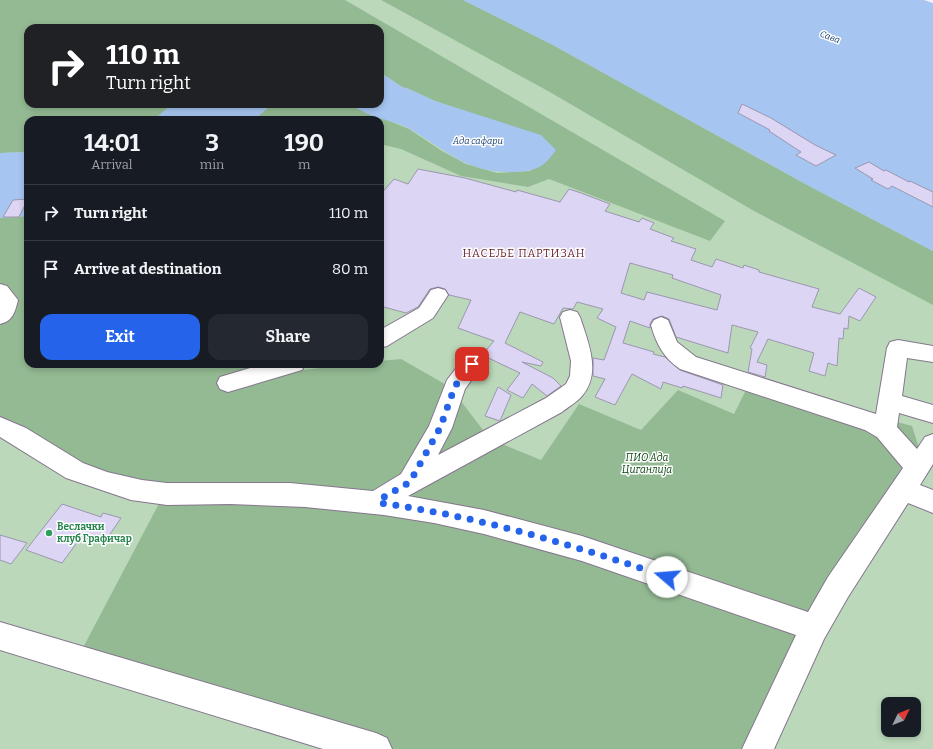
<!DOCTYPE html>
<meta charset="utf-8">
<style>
:root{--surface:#171b24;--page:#242831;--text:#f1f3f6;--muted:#9ea1a6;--line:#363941;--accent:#2563eb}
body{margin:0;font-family:Bitter,serif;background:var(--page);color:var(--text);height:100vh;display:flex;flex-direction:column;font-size:15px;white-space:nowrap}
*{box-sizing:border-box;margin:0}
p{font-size:13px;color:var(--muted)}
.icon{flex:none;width:22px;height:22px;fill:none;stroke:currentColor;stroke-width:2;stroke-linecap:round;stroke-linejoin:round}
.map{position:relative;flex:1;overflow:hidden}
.side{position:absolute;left:24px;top:116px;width:360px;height:252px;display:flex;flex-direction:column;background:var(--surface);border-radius:12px;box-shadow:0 2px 6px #0003}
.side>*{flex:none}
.top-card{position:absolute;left:24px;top:24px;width:360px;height:84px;border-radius:12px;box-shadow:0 2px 6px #0003;background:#202124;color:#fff;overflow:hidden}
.needle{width:26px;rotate:47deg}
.fabs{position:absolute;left:881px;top:697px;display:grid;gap:8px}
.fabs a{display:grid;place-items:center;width:40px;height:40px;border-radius:8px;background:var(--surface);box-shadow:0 2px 6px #0003;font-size:20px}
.pin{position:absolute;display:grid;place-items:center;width:34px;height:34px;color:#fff;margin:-17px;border-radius:8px;box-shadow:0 2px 6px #0006}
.me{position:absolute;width:44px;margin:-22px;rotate:288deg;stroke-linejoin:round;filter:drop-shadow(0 0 3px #0008)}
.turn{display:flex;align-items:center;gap:14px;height:84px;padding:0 16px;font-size:18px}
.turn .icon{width:52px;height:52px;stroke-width:2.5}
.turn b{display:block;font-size:28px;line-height:34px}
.eta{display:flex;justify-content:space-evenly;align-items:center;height:68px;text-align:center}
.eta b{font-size:24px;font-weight:700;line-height:28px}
.cta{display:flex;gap:8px;margin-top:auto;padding:8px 16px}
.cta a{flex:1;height:46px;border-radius:12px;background:var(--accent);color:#fff;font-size:16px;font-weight:700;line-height:46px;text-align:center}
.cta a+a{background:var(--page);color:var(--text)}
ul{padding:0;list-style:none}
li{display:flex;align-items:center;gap:12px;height:56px;padding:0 16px;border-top:1px solid var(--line)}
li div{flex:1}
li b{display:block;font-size:15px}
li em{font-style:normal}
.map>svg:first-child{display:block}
.green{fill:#bbd9ba;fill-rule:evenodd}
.forest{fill:#94ba93}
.water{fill:#a6c5f0}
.building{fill:#dcd5f3;stroke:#9c96b1;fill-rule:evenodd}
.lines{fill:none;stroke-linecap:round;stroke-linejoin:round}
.minor-casing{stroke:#85768e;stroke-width:2}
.minor{fill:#fff;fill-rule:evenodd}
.route{stroke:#2563eb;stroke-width:7;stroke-dasharray:0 12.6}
.leisure-dot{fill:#2e9e5b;stroke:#fff;stroke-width:1.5}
.labels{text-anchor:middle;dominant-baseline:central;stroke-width:3;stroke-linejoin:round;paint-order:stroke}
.far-water-label{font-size:9px;font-style:italic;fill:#153d70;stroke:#fff}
.park-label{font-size:10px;font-style:italic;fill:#013d09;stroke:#fff}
.leisure-label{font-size:10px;font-weight:bold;fill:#27864d;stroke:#fff;text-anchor:start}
.neighbourhood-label{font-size:11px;letter-spacing:1px;fill:#6b252c;stroke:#fff}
</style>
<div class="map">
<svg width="933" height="749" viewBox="0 0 933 749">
<rect width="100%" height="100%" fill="#f8f1fc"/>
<path class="green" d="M0,0H545L933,161V749H0ZM28,28H380V104H28ZM28,120H380V364H28ZM888,704H914V730H888Z"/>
<path class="forest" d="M0,0H345L725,221L710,241L549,179L528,187L461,176L401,149L380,144V120H256V118L270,105L274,104H348L409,129L442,151L466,164L497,173L531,171L479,116L435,101L409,89L402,87L380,72V28H28V104H173L153,120H28V152L0,153Z
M381,0H463L551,44L811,187L933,251V305L754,211L548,91Z
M28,216V364H276L285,372L356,364H380V361L401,359L450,387L490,439L541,460L579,404L641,430L678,390L734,414L747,388L842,407L912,426L920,451L857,533L815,604L745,749H376L77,659L164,494L68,467L0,431V218Z"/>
<path class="water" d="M463,0H924L933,3V251L811,187L551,44Z
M380,72L402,87L409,89L435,101L541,135L556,150C544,167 536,171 516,172C467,174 448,151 410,129C399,123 385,120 373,116C364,113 356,107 348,104H380Z
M173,104H274L270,106L256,118V120H153Z
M28,152V216L0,218V153Z"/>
<path class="building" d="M742,104L771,118L815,145L836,155L816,166L796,155L801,152L769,131L770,130L738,113Z
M869,162L884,171L886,170L909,182L910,181L933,192V207L892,186L888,189L871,180L873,179L855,168Z
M418,169L465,178L516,192L517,190L560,202L569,189L581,193L610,204L605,211L639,222L642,218L654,223L650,229L674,238L671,241L696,249L691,260L712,267L716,259L743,268L744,265L759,270V272L819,289L812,307L840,314L859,288L876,297L860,321L849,316L848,329L844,328L843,339L839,338L837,366L828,363L825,376L809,371L814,353L768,339L757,362L767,365L765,377L748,372L752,349L750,348L758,332L732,325L728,353L676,337L669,319L662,316L653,319L650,324V328L630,321L623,343L654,352L653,354L665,357L680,370L723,385L721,398L683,386L682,388L663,382L661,389L632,374L615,405L595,397L605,379L593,376V358L604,360L616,327L597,318L603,309L577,302L573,309L563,308L554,324L520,312L505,343L543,362L541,366L522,362L553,378L561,386L547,396L532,384L523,398L507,390L520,373L482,355L494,341L458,328L471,300L449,295L445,289L438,287L430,289L418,307L406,313L380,306V195L394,179L408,184ZM630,263L673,275L672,278L721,295L717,310L647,292L644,300L621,293Z
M28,199L19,217H3L13,200Z
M498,387L511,395L500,421L485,416Z
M62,504L101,517L103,513L121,518L104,543L81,537L62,563L26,550Z
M0,535L27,543L11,564L0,560Z"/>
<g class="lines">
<defs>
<path id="minor" d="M0,284L7,286L18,300C15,312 13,321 0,324Z
M438,288L445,290L448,295L433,318L387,346L380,348V330L419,308L431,290Z
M570,310L577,312L580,317C588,342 602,373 582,396C577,402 568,407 562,412L408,496L484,510L582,536L808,612L828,577L903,468L877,437L865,430L680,369C664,358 656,344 651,325L654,320L661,317L668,320L677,342L696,357L876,414L887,348L890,342L898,340L933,346V362L907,358L902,396L933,405V423L899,413L897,427L917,449L925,437L933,434V464L920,485L933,490V513L908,503L848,597L824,639L774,749H742L796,635L793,634L582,561L484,534L434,523L384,515L305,507L230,504L167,505L131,500L66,478L0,437V417L26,428L83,463L107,472L142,480L167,483H290L373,491L401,474L429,426L447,380L464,358L472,356L480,358L483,364L465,389L452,428L438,455L546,398L566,384L570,376L571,361L560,317L563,312Z
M264,364H305L302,370L228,392L220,389L217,383L220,377Z
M0,622L376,733L387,738L392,749H323L0,650Z"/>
</defs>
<use href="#minor" class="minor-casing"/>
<use href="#minor" class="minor"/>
</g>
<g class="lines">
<path class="route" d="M472,364L455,386L440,428L410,482L384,497L379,503C478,516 573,545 667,577"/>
</g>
<circle class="leisure-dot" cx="49" cy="533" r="4"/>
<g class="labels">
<g class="far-water-label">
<text transform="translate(830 37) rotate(20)">Сава</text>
<text x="478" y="141">Ада сафари</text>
</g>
<g class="park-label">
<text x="647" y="458">ПИО Ада<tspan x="647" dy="12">Циганлија</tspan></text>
</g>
<g class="leisure-label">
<text x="57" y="527">Веслачки<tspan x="57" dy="12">клуб Графичар</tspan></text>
</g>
<g class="neighbourhood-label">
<text x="524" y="253">НАСЕЉЕ ПАРТИЗАН</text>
</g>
</g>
</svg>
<div class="fabs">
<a><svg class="needle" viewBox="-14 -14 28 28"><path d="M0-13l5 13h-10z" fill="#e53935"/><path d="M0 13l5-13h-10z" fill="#9ea1a6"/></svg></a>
</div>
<div class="pin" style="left:472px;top:364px;background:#d93025"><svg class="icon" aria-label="arrive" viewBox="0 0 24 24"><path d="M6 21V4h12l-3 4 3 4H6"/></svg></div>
<svg class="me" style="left:667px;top:577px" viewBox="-20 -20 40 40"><circle r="19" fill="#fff"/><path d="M0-13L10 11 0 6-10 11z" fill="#2563eb"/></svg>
<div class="top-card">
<div class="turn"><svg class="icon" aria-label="right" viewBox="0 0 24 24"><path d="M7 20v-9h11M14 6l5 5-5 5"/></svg><div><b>110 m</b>Turn right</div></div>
</div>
<section class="side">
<div class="eta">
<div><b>14:01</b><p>Arrival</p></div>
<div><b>3</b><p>min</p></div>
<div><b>190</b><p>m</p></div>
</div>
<ul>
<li><svg class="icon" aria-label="right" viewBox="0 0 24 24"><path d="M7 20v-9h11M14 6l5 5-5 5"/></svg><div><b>Turn right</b></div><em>110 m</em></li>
<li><svg class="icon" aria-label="arrive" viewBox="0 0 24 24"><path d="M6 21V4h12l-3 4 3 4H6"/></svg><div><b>Arrive at destination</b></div><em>80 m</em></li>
</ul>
<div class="cta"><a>Exit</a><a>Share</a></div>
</section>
</div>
